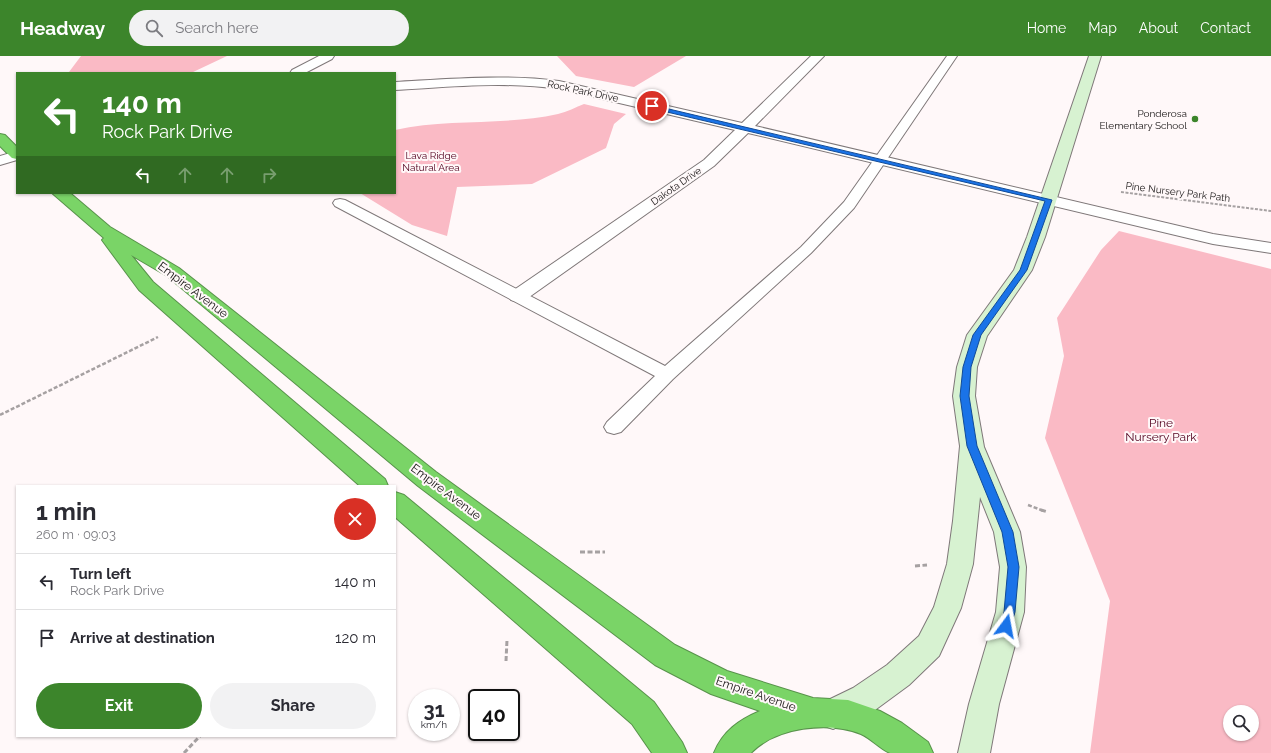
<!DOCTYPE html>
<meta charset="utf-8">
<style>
:root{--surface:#fff;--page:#f2f2f3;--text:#2b2b33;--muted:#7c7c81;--line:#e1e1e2;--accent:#3c852b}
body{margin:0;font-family:Raleway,sans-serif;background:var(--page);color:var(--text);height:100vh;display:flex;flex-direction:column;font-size:15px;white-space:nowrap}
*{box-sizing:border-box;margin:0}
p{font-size:13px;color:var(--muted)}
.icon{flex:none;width:22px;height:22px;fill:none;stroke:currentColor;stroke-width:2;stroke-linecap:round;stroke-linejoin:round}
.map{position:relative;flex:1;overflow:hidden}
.details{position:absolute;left:16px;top:429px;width:380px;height:252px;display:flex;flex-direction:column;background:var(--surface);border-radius:0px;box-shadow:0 1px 3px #0004}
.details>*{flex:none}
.hud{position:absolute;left:16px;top:16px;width:380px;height:122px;border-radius:0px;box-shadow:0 1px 3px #0004;background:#3c852b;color:#fff;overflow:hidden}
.fabs{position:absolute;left:1223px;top:649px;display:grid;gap:8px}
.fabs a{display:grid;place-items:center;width:36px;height:36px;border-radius:50%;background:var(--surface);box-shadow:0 1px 3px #0004;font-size:20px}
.speed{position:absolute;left:408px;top:633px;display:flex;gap:8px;font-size:20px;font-weight:700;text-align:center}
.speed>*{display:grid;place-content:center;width:52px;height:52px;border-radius:50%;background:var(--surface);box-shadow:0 1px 3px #0004;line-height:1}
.speed small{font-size:10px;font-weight:400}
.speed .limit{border:2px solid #111;border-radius:6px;background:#fff;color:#111}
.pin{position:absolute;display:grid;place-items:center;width:34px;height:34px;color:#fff;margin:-17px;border:2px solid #fff;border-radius:50%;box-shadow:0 1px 4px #0007}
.me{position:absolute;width:44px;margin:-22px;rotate:13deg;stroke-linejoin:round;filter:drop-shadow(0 0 3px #0008)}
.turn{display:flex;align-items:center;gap:14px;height:84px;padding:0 20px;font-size:18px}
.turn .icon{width:52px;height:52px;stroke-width:2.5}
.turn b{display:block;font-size:28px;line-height:34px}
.lanes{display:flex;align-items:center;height:38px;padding:0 20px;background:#0003;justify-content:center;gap:20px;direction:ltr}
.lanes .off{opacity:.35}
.round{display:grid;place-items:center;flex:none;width:42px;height:42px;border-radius:21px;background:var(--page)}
.headline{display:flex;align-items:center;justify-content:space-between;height:68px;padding:0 20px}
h1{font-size:24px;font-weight:700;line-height:30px}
.action{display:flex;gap:8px;margin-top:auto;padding:8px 20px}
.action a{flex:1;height:46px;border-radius:24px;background:var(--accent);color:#fff;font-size:16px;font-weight:700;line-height:46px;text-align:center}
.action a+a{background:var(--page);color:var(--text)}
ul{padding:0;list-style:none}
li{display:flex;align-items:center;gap:12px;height:56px;padding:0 20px;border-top:1px solid var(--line)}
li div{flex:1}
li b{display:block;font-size:15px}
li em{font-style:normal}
header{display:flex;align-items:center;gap:24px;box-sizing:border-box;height:56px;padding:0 20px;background:var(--accent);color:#fff}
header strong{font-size:19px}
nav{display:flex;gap:22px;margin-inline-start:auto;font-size:14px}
.search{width:280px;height:36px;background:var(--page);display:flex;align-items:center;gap:10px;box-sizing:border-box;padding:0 14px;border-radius:22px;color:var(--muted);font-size:15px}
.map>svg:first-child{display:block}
.green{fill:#fabac5;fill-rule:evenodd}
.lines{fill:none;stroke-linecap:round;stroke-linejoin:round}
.lane-casing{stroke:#7f7879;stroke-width:2}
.street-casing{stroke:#7f7879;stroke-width:2}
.secondary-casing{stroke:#7f7879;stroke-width:2}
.highway-casing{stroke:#58924b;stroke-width:2}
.path-far2{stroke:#a6a1a2;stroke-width:2;stroke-dasharray:3 1.5;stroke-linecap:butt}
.path-far1{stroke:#a6a1a2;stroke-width:2.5;stroke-dasharray:4 2;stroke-linecap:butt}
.path{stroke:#a6a1a2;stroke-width:3;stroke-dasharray:5 2.5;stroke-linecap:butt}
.lane{fill:#fff;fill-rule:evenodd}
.street{fill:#fff;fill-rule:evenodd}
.secondary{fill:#d7f2d1;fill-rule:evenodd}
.highway{fill:#7ad467;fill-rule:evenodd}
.route{fill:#1a73e8;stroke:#114b97}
.poi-dot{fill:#3c852b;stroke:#fff8f9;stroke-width:1.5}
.labels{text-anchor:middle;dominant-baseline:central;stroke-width:4;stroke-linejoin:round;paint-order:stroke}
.far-street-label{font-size:10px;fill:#191616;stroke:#fff8f9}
.far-poi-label{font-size:10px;fill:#191616;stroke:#fff8f9;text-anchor:end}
.far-park-label{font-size:10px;fill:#52011e;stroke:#fff8f9}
.street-label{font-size:12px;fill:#191616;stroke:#fff8f9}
.park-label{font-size:12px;fill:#52011e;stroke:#fff8f9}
</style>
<header>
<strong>Headway</strong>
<div class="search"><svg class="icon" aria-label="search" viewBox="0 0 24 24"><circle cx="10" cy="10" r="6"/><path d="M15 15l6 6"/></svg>Search here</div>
<nav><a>Home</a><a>Map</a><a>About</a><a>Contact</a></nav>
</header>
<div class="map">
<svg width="1271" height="697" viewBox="0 0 1271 697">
<rect width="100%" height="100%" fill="#fff8f9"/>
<path class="green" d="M81,0H227L191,17H67L69,16Z
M557,0H686L634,31L576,20Z
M584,48L626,58L614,68L606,92L532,128L457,131L447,180L412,169L360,137H395V74C448,62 505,70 558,58C567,56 576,51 584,48Z
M1119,175L1271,213V697H1090L1110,545L1045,382L1064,300L1057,262L1101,194ZM1230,656H1252V678H1230Z"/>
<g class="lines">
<defs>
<path id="lane" d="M947,0H957L854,152L811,197L673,323L621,376L614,378L607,376L604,371L607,366L655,320L335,150L333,147L335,144L340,143L345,144L665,310L801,191L844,146Z"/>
<path id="street" d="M319,0H334L332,3L305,17H290L292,14Z
M811,0H824L755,70L1213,178L1271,187V197L1213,188L748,77L714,110L525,244L518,246L511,244L509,240L511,236L704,104L735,74L559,33C504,25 450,31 395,34V26C450,23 504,18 559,25L742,67Z
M17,95V104L0,109V100Z"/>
<path id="secondary" d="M1089,0H1101L1045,181L1032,214L987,280L977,311L975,340L984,391L1020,476L1026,511L1024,556L999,648L990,697H958L969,648L996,556L1000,511L994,476L980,441L973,508L961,552L939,600L909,629L875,654L833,673L822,669L818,658L822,647L853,632L887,609L919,580L934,551L947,508L953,465L960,390L953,340L957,311L967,279L1014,214L1027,181Z"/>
<path id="highway" d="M0,78L5,79L17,91V103L12,102L0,90Z
M52,137H70L110,171L179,212L436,416L675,589L727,615L813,642L848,644L880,655L902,667L928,686L933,697C924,697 896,697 890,697C880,693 872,683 861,678C828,665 776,671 751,697H714C723,675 739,664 760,655L711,638L655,609L418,430L167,220L131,199L153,226L385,423L388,430H360L139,234L102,184L104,182Z
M395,436L404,439L654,646L682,686L687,697H652L632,668L395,461Z"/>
</defs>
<use href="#lane" class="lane-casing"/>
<use href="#street" class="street-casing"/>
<use href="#secondary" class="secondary-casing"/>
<use href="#highway" class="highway-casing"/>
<path class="path-far2" d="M1121,136L1271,155"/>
<path class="path-far1" d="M0,359L158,281
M1028,449L1044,455"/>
<path class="path" d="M1041,454L1048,456
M580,496H605
M915,510L927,509
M506,605L507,584
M184,697L200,680"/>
<use href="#lane" class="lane"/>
<use href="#street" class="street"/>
<use href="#secondary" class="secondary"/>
<use href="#highway" class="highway"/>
</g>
<path class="route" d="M652,49L1052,144L1027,214L981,279L971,311L969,340L977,390L1013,476L1019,511L1015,556L1010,574L1006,575L1001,574L1000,570L1004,556L1008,511L1002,476L967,390L960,340L963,311L973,279L1020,214L1045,145L650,52V50Z"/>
<circle class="poi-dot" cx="1195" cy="63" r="4"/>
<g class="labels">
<g class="far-street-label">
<text transform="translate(583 35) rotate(12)">Rock Park Drive</text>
<text transform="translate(676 130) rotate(-35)">Dakota Drive</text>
<text transform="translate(1178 136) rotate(7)">Pine Nursery Park Path</text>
</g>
<g class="far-poi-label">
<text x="1187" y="57">Ponderosa<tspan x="1187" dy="12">Elementary School</tspan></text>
</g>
<g class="far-park-label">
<text x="431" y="99">Lava Ridge<tspan x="431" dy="12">Natural Area</tspan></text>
</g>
<g class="street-label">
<text transform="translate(193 234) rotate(37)">Empire Avenue</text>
<text transform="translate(446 436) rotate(37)">Empire Avenue</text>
<text transform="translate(756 638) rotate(19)">Empire Avenue</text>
</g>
<g class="park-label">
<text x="1161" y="367">Pine<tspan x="1161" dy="14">Nursery Park</tspan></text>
</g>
</g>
</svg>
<div class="fabs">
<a><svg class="icon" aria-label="search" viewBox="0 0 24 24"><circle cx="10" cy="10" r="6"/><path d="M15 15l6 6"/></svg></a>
</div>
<div class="speed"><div>31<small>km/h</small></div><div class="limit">40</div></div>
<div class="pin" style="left:652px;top:50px;background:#d93025"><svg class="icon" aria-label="arrive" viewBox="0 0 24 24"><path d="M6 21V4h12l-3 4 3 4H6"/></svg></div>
<svg class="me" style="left:1006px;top:570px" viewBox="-20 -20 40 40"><path d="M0-17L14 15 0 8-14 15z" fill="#1a73e8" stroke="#fff" stroke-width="4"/></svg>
<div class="hud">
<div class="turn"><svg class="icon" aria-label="left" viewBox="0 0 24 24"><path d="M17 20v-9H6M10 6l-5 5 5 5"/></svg><div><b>140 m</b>Rock Park Drive</div></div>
<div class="lanes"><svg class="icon" aria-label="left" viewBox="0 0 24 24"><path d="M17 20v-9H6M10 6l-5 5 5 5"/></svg><svg class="icon off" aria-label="ahead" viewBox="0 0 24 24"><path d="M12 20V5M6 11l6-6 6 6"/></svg><svg class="icon off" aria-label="ahead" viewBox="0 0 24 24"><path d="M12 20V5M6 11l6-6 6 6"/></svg><svg class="icon off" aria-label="right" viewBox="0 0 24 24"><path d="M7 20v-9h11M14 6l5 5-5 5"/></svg></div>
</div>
<section class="details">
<div class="headline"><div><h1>1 min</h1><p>260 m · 09:03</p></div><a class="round" style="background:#d93025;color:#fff"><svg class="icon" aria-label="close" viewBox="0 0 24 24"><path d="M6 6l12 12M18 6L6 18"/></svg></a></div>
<ul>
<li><svg class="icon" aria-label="left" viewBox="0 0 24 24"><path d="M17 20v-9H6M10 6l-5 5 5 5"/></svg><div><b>Turn left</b><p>Rock Park Drive</p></div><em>140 m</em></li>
<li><svg class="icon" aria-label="arrive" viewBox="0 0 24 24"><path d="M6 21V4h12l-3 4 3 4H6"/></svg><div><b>Arrive at destination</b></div><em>120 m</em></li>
</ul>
<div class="action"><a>Exit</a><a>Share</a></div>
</section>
</div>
